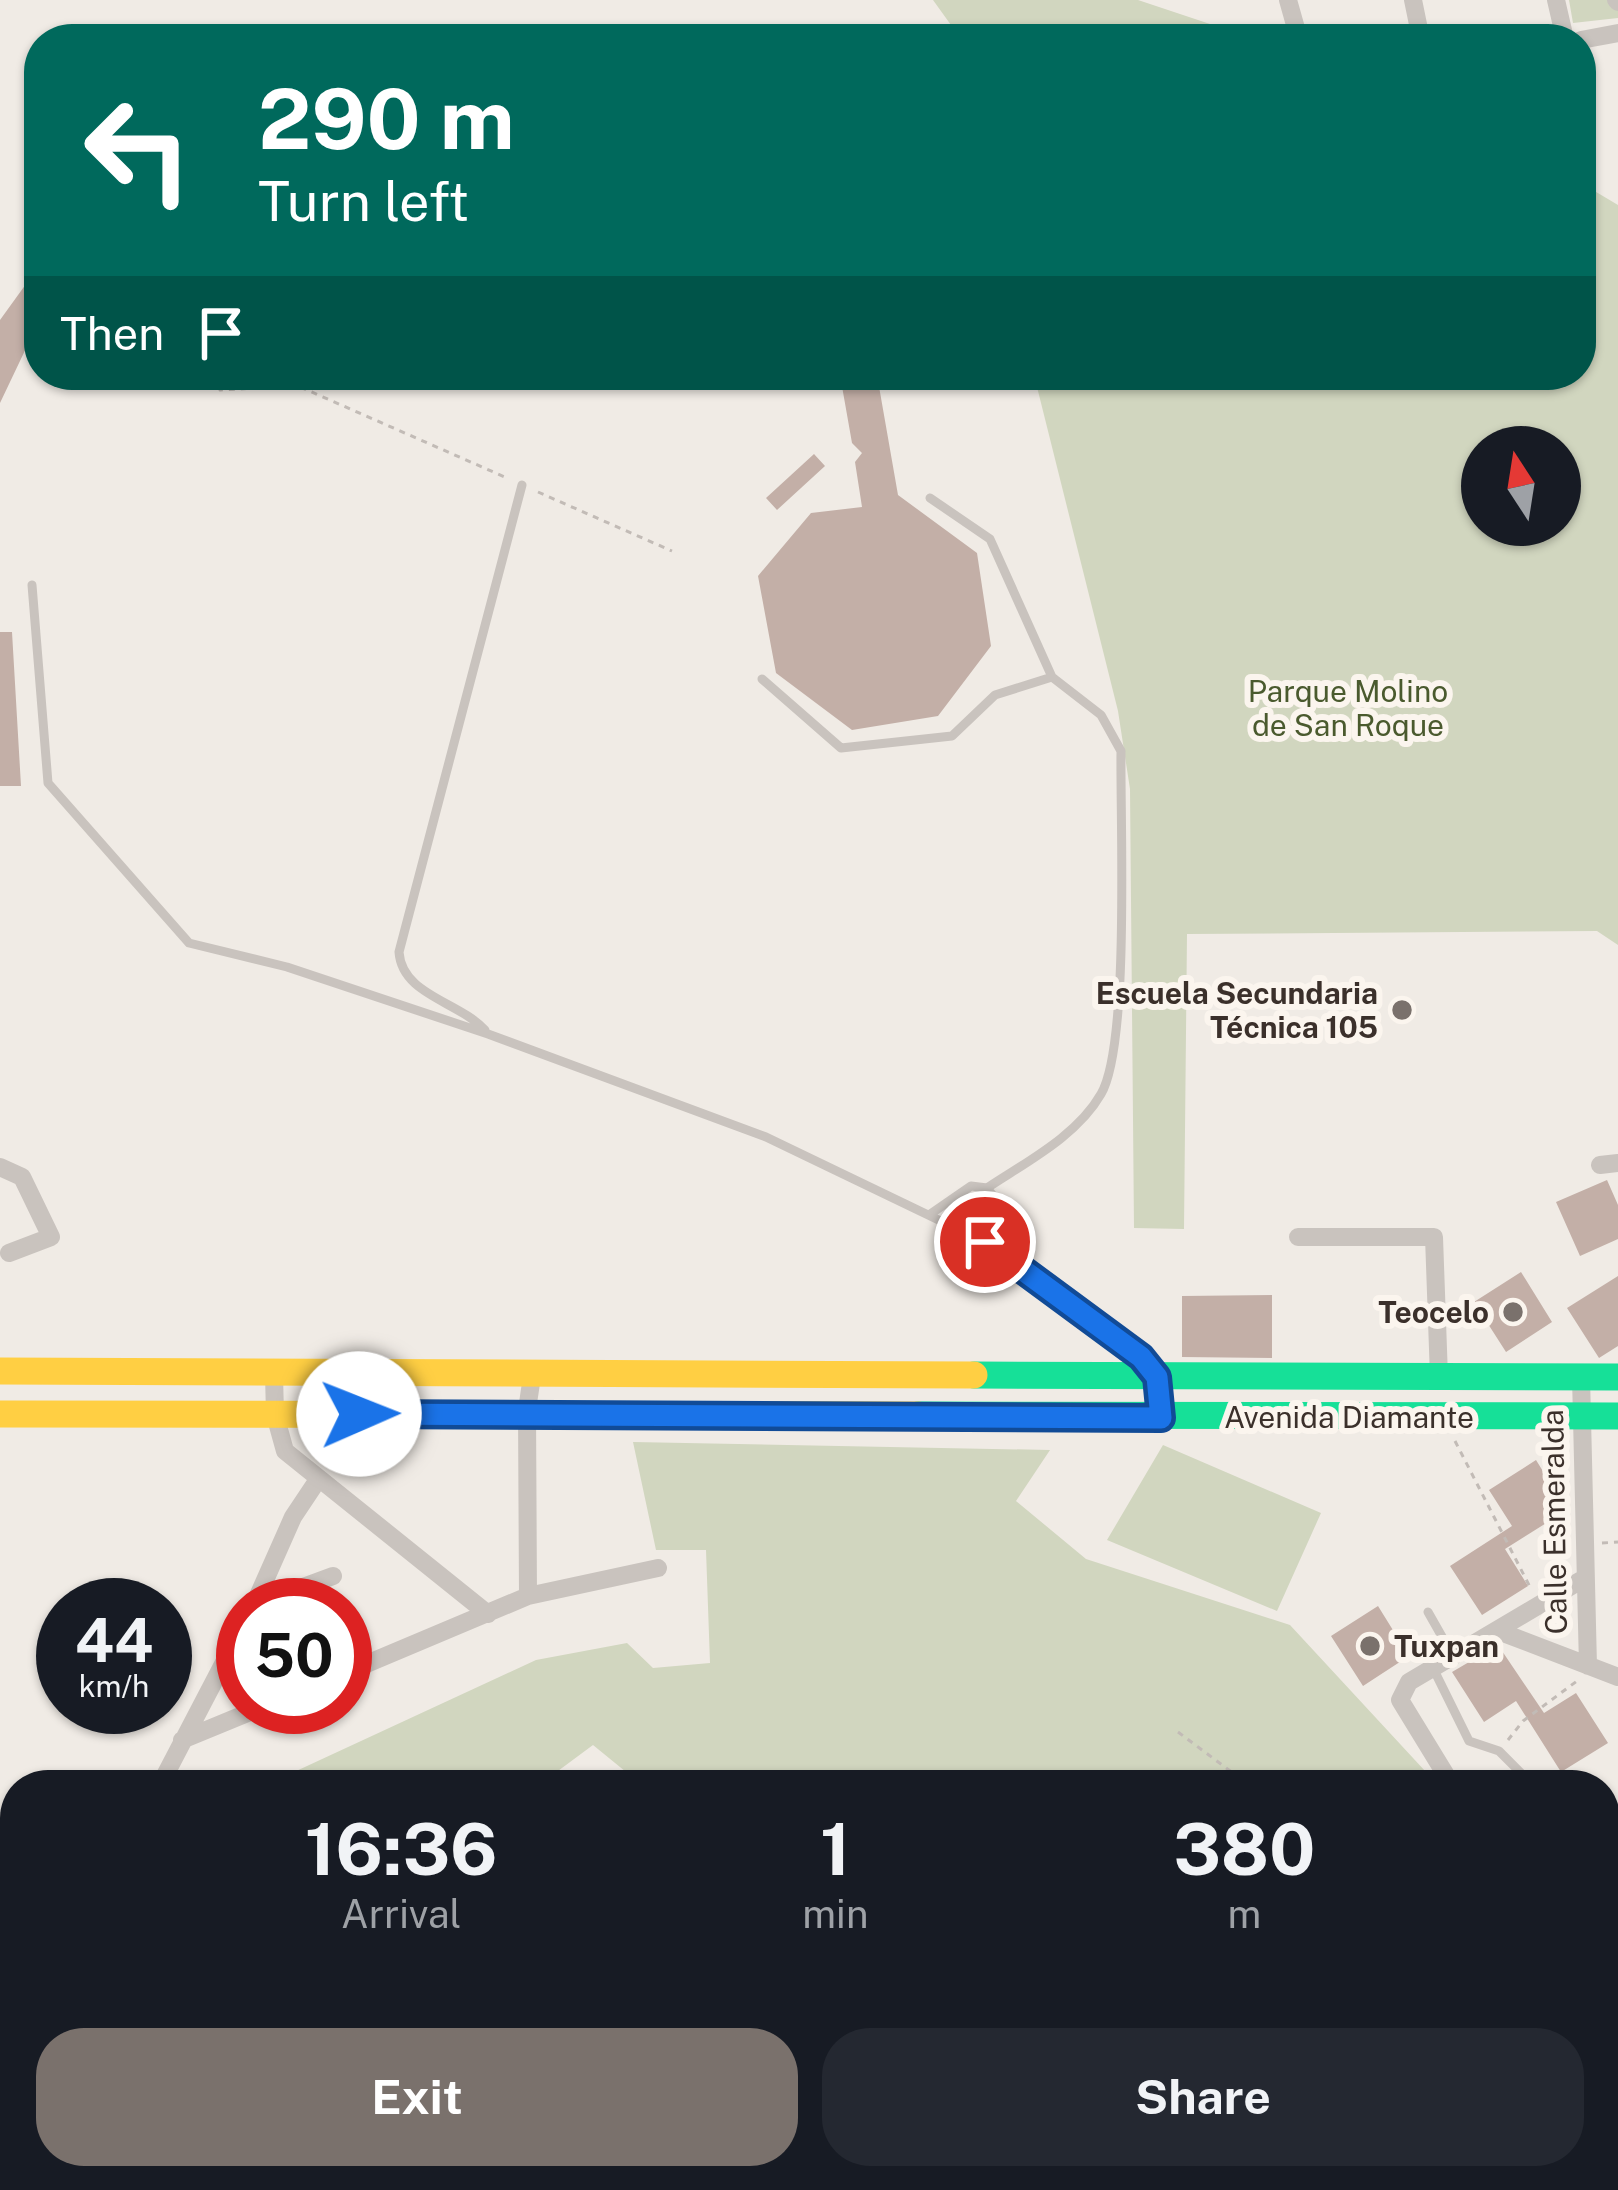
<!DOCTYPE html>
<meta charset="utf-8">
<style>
:root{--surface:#171b24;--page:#242831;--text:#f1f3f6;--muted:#9ea1a6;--accent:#7a716c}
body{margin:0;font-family:"Public Sans",sans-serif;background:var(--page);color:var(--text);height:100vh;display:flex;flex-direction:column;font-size:45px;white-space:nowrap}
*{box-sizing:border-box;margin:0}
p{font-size:39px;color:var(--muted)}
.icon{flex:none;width:66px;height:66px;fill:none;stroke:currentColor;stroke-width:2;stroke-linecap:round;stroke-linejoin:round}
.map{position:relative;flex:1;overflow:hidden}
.details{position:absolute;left:0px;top:1770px;width:1620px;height:420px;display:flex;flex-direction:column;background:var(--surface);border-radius:48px 48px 0 0;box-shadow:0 3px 9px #0004}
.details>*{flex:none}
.top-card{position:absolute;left:24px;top:24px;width:1572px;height:366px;border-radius:48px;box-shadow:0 3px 9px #0004;background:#00695c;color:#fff;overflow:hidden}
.needle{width:78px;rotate:348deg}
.fabs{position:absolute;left:1461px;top:426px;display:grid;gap:24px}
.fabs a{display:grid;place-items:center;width:120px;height:120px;border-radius:50%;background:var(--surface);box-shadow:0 3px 9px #0004;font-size:60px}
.speed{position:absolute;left:36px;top:1578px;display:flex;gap:24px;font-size:60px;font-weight:700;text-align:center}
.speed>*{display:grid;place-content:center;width:156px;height:156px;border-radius:50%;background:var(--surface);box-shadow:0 3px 9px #0004;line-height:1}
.speed small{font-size:30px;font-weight:400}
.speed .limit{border:18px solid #d22;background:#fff;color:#111}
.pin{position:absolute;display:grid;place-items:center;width:102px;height:102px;color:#fff;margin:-51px;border:6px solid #fff;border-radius:50%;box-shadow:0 3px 12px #0007}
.me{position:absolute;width:132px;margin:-66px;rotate:89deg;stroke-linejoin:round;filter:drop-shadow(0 0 9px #0008)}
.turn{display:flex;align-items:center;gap:42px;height:252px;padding:0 36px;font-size:54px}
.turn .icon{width:156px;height:156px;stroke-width:2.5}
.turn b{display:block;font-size:84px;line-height:102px}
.then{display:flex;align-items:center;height:114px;padding:0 36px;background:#0003;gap:24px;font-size:45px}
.eta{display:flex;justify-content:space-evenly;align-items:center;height:204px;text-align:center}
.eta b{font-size:72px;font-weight:700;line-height:84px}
.button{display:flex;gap:24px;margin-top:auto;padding:24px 36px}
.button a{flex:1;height:138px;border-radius:48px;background:var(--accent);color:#fff;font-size:48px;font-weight:700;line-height:138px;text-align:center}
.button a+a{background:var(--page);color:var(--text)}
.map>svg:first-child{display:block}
.green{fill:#d1d6bf;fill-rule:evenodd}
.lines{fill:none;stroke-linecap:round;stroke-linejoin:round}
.river{stroke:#a1c2c1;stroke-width:33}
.building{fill:#c3afa7}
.path{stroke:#c2bbb6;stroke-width:3;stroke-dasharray:6 6;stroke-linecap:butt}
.lane{stroke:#c9c3be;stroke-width:9}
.street{stroke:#c9c3be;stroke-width:18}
.fast{stroke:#16e098;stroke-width:27}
.slow{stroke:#ffcf43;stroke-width:27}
.route-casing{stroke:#114b97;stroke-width:30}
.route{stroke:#1a73e8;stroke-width:21}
.poi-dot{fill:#7a716c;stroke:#fbf5ee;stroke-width:4.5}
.labels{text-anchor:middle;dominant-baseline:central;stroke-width:12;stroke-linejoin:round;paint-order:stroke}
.park-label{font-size:30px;fill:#4a5a2e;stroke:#fbf5ee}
.poi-label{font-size:30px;font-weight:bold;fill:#3b302b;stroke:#fbf5ee;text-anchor:end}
.street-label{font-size:30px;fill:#3b302b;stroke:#fbf5ee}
</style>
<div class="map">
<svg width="1618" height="2190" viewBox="0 0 1618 2190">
<rect width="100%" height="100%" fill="#f0ebe5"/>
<path class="green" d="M933,0H1138L1255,39H961Z
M1569,0H1618V18L1573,23Z
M1581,183L1618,205V945L1597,931L1187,934L1184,1229L1134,1228L1130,789L1118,711L1034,375H1581ZM1482,447H1560V525H1482Z
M633,1442L1050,1450L1016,1501L1086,1559L1290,1625L1438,1785H642L593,1745L539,1785H266L536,1660L627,1643L653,1668L710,1663L706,1550H656Z
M1163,1445L1321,1513L1277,1611L1107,1540Z
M1605,1916L1618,1924V2107L1605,2115Z
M578,2175H1116L1113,2190H574Z"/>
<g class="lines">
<path class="river" d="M0,2022L15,2025
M337,2175L349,2190"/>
</g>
<path class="building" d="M39,266V321L0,403V320Z
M840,375H877L898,495L977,553L991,646L938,716L852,730L776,673L758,576L811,513L862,507L855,462L862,453L852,443Z
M814,454L825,466L777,510L766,498Z
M0,632H12L21,786H0Z
M1607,1180L1618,1205V1239L1580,1256L1556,1202Z
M1521,1272L1552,1322L1506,1352L1474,1302Z
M1618,1276V1346L1599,1358L1567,1308Z
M1272,1295V1358L1182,1357V1296Z
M1536,1460L1567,1510L1505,1549L1528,1586L1482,1615L1450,1566L1512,1526L1489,1490Z
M1378,1606L1409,1656L1363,1686L1331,1636Z
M1498,1645L1544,1713L1576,1693L1608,1743L1561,1772L1516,1701L1484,1722L1452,1672Z"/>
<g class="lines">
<path class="path" d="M218,375L220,390L298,386L507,478
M345,375L346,386
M538,492L672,551
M1455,1441L1530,1587
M1602,1543L1618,1542
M1178,1732L1249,1785
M1508,1740L1523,1721L1577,1681"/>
<path class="lane" d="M930,498L990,539L1052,677L1101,715L1121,751C1120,820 1130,1045 1101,1094C1077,1136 1026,1162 987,1188
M32,585L48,783L189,943L287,967L488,1034L766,1137L1001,1250L1149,1367
M762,679L841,748L952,736L995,695L1052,677
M485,1030C458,1001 402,995 399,952L522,485
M929,1215L971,1186L987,1188L998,1202L985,1242
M1428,1612L1453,1656
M1433,1668L1469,1741L1499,1751L1533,1785"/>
<path class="street" d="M1288,0L1299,39
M1413,0L1421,39
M1556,0L1565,39
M1616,0L1618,2
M1581,40L1618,33
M1600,1165L1618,1163
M0,1167L22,1177L51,1237L9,1253
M1298,1237H1434L1439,1377
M274,1374L275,1415L285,1451L488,1614
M1581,1377L1588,1666
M528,1596L527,1410L532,1376
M254,1605L293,1517L317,1481
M254,1605L333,1576
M1498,1631L1618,1677
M345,1673L528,1596L658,1568
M182,1740L262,1707
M160,1785L243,1626
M1452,1785L1400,1700L1409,1682L1583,1579
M0,2004L15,2005
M375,2175L387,2190
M1433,2175L1441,2190
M446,2190L450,2175
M571,2190L576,2175
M1268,2190L1272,2175
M1396,2190L1399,2175"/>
<path class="fast" d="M974,1375L1618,1377
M918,1415L1618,1416"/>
<path class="slow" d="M0,1371L974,1375
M0,1414L918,1415"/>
</g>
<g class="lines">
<defs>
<path id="route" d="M359,1414L1161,1418L1157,1377L1141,1357L985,1242"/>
</defs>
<use href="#route" class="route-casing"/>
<use href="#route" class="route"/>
</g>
<g class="poi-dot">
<circle cx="1402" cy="1010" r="12"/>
<circle cx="1513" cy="1312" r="12"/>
<circle cx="1370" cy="1646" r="12"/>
</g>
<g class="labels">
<g class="park-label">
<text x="1348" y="691">Parque Molino<tspan x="1348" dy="34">de San Roque</tspan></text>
</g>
<g class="poi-label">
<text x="1378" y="993">Escuela Secundaria<tspan x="1378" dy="34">Técnica 105</tspan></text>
<text x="1489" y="1312">Teocelo</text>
<text x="1394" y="1646" text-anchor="start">Tuxpan</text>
</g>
<g class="street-label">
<text x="1349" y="1417">Avenida Diamante</text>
<text transform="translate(1554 1522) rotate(-91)">Calle Esmeralda</text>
</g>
</g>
</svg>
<div class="fabs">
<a><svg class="needle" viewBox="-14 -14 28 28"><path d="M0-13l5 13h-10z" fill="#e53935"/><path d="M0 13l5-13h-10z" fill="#9ea1a6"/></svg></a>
</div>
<div class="speed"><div>44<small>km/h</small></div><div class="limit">50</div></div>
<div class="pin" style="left:985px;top:1242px;background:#d93025"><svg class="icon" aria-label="arrive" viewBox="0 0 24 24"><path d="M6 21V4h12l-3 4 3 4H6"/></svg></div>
<svg class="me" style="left:359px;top:1414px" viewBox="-20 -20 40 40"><circle r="19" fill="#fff"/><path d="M0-13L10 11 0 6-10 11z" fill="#1a73e8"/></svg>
<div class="top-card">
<div class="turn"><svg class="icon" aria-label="left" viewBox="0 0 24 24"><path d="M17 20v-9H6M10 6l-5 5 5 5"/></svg><div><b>290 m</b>Turn left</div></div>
<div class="then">Then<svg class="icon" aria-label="arrive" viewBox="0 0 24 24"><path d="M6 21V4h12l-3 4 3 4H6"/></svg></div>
</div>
<section class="details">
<div class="eta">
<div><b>16:36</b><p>Arrival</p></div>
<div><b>1</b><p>min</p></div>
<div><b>380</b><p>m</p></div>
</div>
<div class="button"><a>Exit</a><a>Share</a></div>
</section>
</div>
